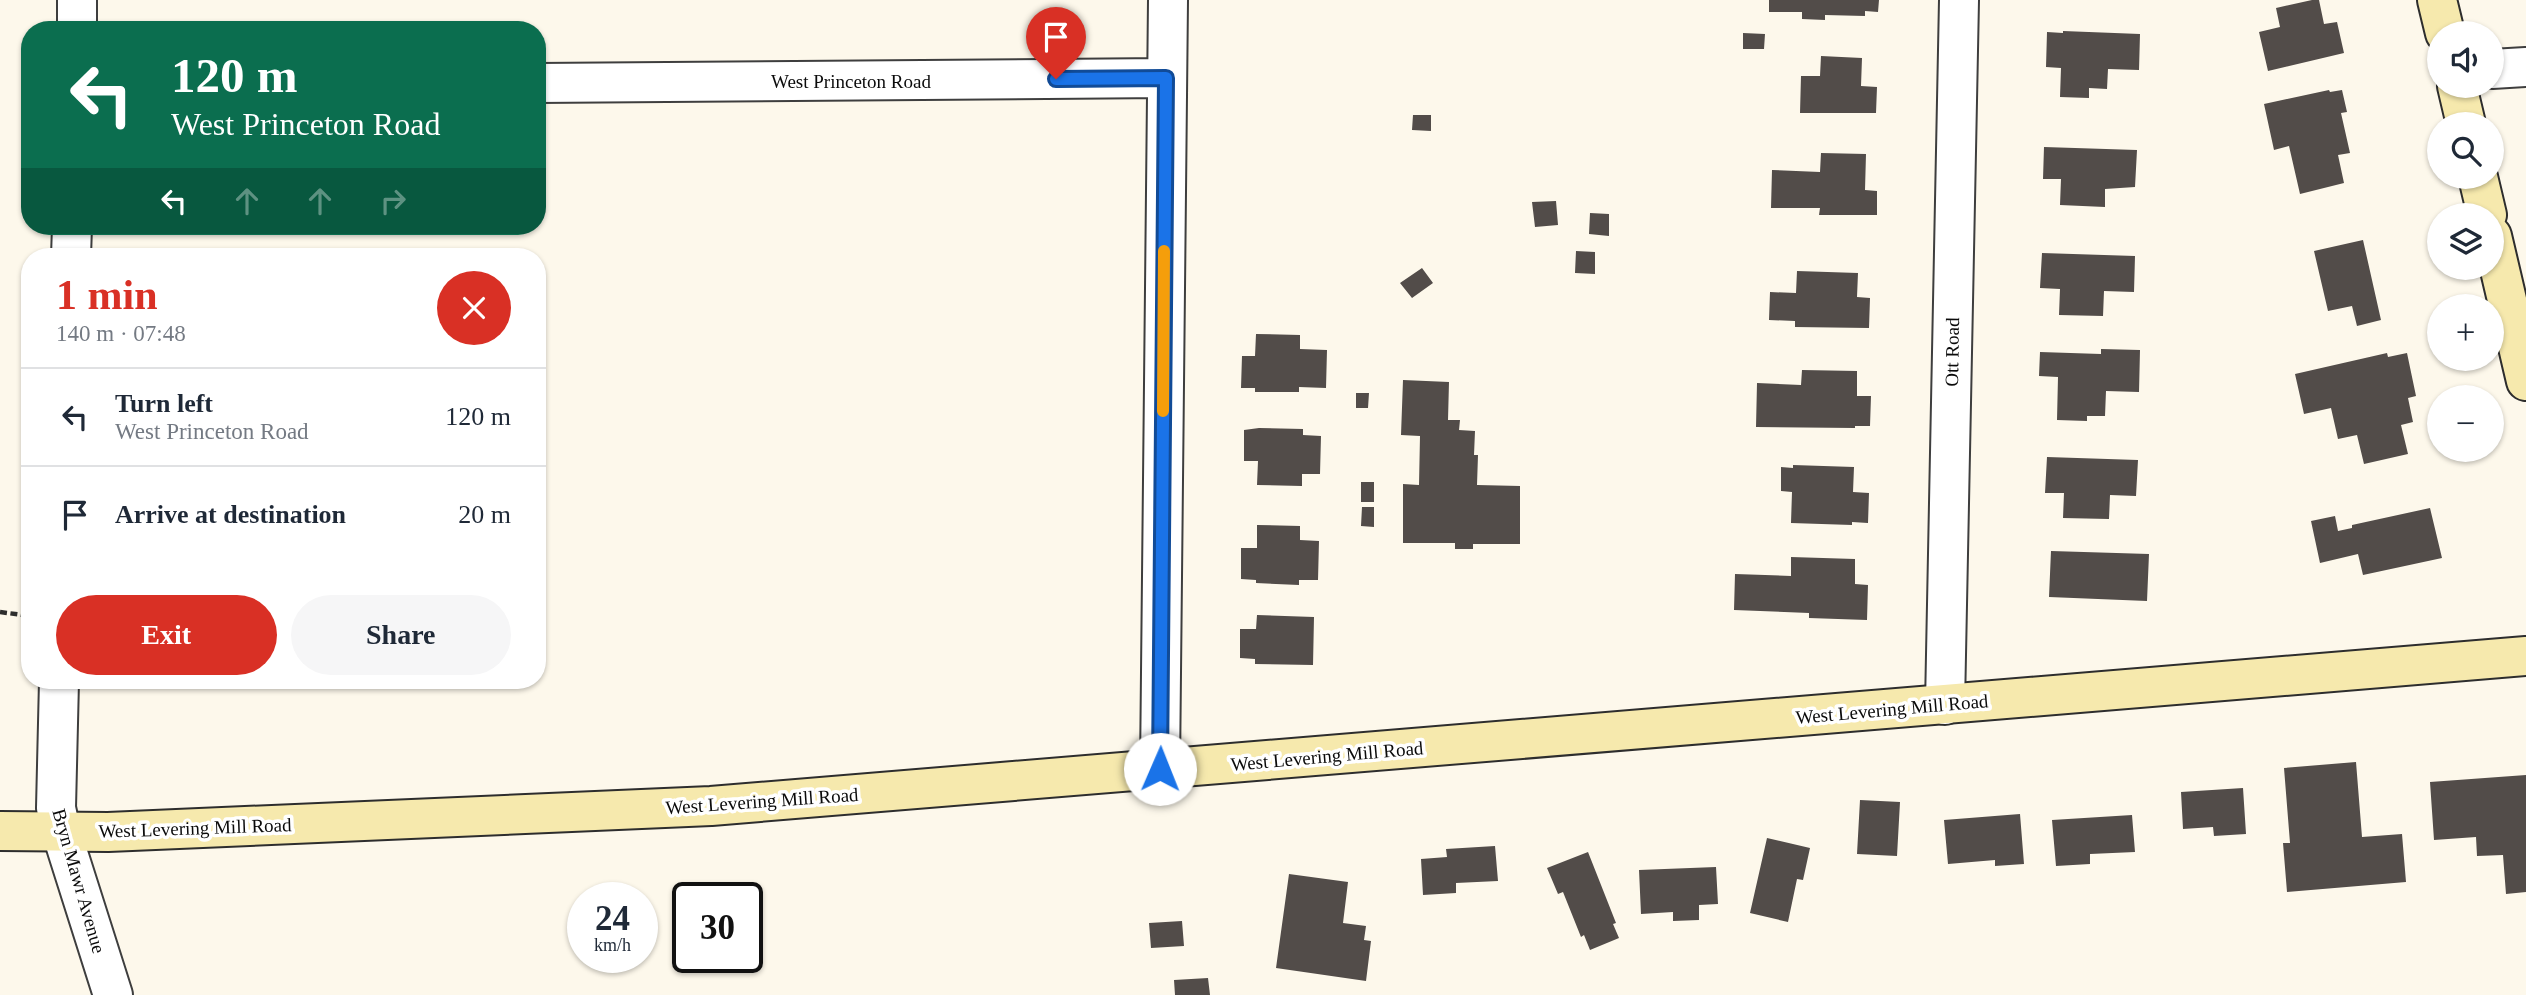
<!DOCTYPE html>
<meta charset="utf-8">
<style>
:root{--surface:#fff;--page:#f6f6f7;--text:#1f2937;--muted:#747a83;--line:#e0e1e3;--accent:#d93025}
body{margin:0;font-family:"Times New Roman",serif;background:var(--page);color:var(--text);height:100vh;display:flex;flex-direction:column;font-size:26px;white-space:nowrap}
*{box-sizing:border-box;margin:0}
p{font-size:23px;color:var(--muted)}
.icon{flex:none;width:38px;height:38px;fill:none;stroke:currentColor;stroke-width:2;stroke-linecap:round;stroke-linejoin:round}
.map{position:relative;flex:1;overflow:hidden}
.side{position:absolute;left:21px;top:248px;width:525px;height:441px;display:flex;flex-direction:column;background:var(--surface);border-radius:28px;box-shadow:0 2px 5px #0004}
.side>*{flex:none}
.hud{position:absolute;left:21px;top:21px;width:525px;height:214px;border-radius:28px;box-shadow:0 2px 5px #0004;background:#0b6e4f;color:#fff;overflow:hidden}
.fabs{position:absolute;left:2427px;top:21px;display:grid;gap:14px}
.fabs a{display:grid;place-items:center;width:77px;height:77px;border-radius:50%;background:var(--surface);box-shadow:0 2px 5px #0004;font-size:35px}
.speed{position:absolute;left:567px;top:882px;display:flex;gap:14px;font-size:35px;font-weight:700;text-align:center}
.speed>*{display:grid;place-content:center;width:91px;height:91px;border-radius:50%;background:var(--surface);box-shadow:0 2px 5px #0004;line-height:1}
.speed small{font-size:18px;font-weight:400}
.speed .limit{border:4px solid #111;border-radius:10px;background:#fff;color:#111}
.pin{position:absolute;display:grid;place-items:center;width:60px;height:60px;color:#fff;margin:-72px -30px;border-radius:50% 50% 50% 0;rotate:-45deg;box-shadow:0 0 7px #0007}
.pin .icon{rotate:45deg}
.me{position:absolute;width:77px;margin:-38px;rotate:1deg;stroke-linejoin:round;filter:drop-shadow(0 0 5px #0008)}
.turn{display:flex;align-items:center;gap:24px;height:147px;padding:0 35px;font-size:32px}
.turn .icon{width:91px;height:91px;stroke-width:2.5}
.turn b{display:block;font-size:49px;line-height:60px}
.lanes{display:flex;align-items:center;height:66px;padding:0 35px;background:#0003;justify-content:center;gap:35px;direction:ltr}
.lanes .off{opacity:.35}
.round{display:grid;place-items:center;flex:none;width:74px;height:74px;border-radius:37px;background:var(--page)}
.head{display:flex;align-items:center;justify-content:space-between;height:119px;padding:0 35px}
h1{font-size:42px;font-weight:700;line-height:52px;color:var(--accent)}
.button{display:flex;gap:14px;margin-top:auto;padding:14px 35px}
.button a{flex:1;height:80px;border-radius:42px;background:var(--accent);color:#fff;font-size:28px;font-weight:700;line-height:80px;text-align:center}
.button a+a{background:var(--page);color:var(--text)}
ul{padding:0;list-style:none}
li{display:flex;align-items:center;gap:21px;height:98px;padding:0 35px;border-top:2px solid var(--line)}
li div{flex:1}
li b{display:block;font-size:26px}
li em{font-style:normal}
.map>svg:first-child{display:block}
.building{fill:#524c49}
.lines{fill:none;stroke-linecap:round;stroke-linejoin:round}
.street-casing{stroke:#3e3e3e;stroke-width:42}
.secondary-casing{stroke:#2d2d2d;stroke-width:42}
.path{stroke:#2d2d2d;stroke-width:4.5;stroke-dasharray:7 3.5;stroke-linecap:butt}
.street{stroke:#fff;stroke-width:38}
.secondary{stroke:#f6e9ad;stroke-width:38}
.route-casing{stroke:#114b97;stroke-width:18}
.route{stroke:#1a73e8;stroke-width:12}
.slow{stroke:#f59e0b;stroke-width:12}
.labels{text-anchor:middle;dominant-baseline:central;stroke-width:7;stroke-linejoin:round;paint-order:stroke}
.street-label{font-size:19px;fill:#0b0b0b;stroke:#fff}
</style>
<div class="map">
<svg width="2526" height="995" viewBox="0 0 2526 995">
<rect width="100%" height="100%" fill="#fdf8eb"/>
<path class="building" d="M1769,0H1879L1878,12L1865,11V16L1825,15V20L1802,19V12H1769Z
M2312,0H2319L2324,24L2337,22L2344,53L2268,71L2259,32L2280,27L2276,8Z
M2063,31L2140,34L2139,70L2108,69L2107,89L2089,88V98L2060,97L2061,68L2046,67L2047,32L2063,33Z
M1743,33L1765,34L1764,49H1743Z
M1821,56L1862,58L1861,86L1877,87L1876,113H1800L1801,76H1820Z
M2329,90L2330,92L2342,90L2347,112L2341,113L2350,153L2338,155L2344,183L2300,194L2289,146L2274,150L2264,104Z
M1413,115H1431V131L1412,130Z
M2044,147L2137,150L2135,187L2105,189V207L2060,205L2061,179H2043Z
M1821,153L1866,154L1865,190L1877,191V215H1819L1820,208H1771L1772,170L1820,172Z
M1556,201L1558,225L1535,227L1532,202Z
M1590,213L1609,214V236L1589,234Z
M2363,240L2381,320L2357,326L2352,306L2328,311L2314,251Z
M1576,251L1595,252V274L1575,273Z
M2042,253L2135,256L2134,292L2104,291L2103,316L2059,315L2060,289L2040,288Z
M1422,268L1433,283L1412,298L1400,283Z
M1797,271L1858,273L1857,297L1870,298L1869,328L1795,327V321L1769,320L1770,292L1796,293Z
M1256,334L1300,335V349L1327,350L1326,388L1299,387V392H1255V388H1241L1242,356H1255Z
M2101,349L2140,350L2139,392L2106,391L2105,416H2087V421L2057,420L2058,377L2039,376L2040,352L2101,354Z
M2387,353L2388,357L2407,353L2416,396L2408,398L2413,422L2401,425L2408,454L2364,464L2357,435L2338,439L2331,408L2304,414L2295,374Z
M1802,370L1857,371V396H1871L1870,426H1855V428L1756,427L1757,383L1801,385Z
M1403,380L1449,382L1448,420H1460L1459,430L1475,431L1474,455H1478L1477,485L1520,486V544H1473V549H1455V543H1403V484L1419,485L1420,436L1401,435Z
M1356,393H1369L1368,408H1356Z
M1259,428L1303,429V435L1321,436L1320,474H1302V486L1257,485L1258,461H1244V430Z
M2047,457L2138,460L2136,496L2110,495L2109,519L2063,518L2064,493H2045Z
M1793,465L1854,467L1853,492L1869,493L1868,523L1852,522V525L1791,523L1792,492L1781,491V467L1793,468Z
M1361,482H1374V502H1361Z
M1362,507H1374V527L1361,526Z
M2430,508L2442,558L2363,575L2358,554L2320,563L2311,521L2335,516L2338,531L2352,528V525Z
M1257,525L1300,526V540L1319,541L1318,580H1299V585L1256,583V580L1241,579V548H1257Z
M2051,551L2149,554L2147,601L2049,597Z
M1791,557L1855,559V584L1868,585L1867,620L1809,618V613L1734,610L1735,574L1791,576Z
M1257,615L1314,617L1313,665L1255,664V659L1240,658V629H1256Z
M2356,762L2362,837L2402,834L2406,882L2287,892L2283,843H2290L2284,768Z
M2526,775V892L2506,894L2503,855L2477,856L2476,837L2434,840L2430,782Z
M2243,788L2246,834L2214,836L2213,827L2183,829L2181,792Z
M1860,800L1900,802L1897,856L1857,854Z
M2020,814L2024,864L1995,866V860L1948,864L1944,820Z
M2132,815L2135,852L2090,854V864L2056,866L2052,820Z
M1767,838L1810,848L1803,880L1797,879L1788,922L1750,913Z
M1495,846L1498,881L1456,883V893L1423,895L1421,859L1447,857L1446,849Z
M1588,852L1616,923L1613,924L1619,938L1590,950L1584,935L1581,937L1563,892L1558,894L1547,868Z
M1716,867L1718,904L1699,905V920L1673,921V912L1641,914L1639,870Z
M1289,874L1348,882L1343,923L1366,926L1364,940L1371,941L1366,981L1276,968Z
M1182,921L1184,946L1151,948L1149,923Z
M1208,978L1210,995H1175L1174,980Z"/>
<g class="lines">
<defs>
<path id="street" d="M77,30V0
M2492,69L2526,67
M537,83L1166,78
M71,257L72,226
M59,681L56,808L61,831L113,995
M1945,705L1959,0
M1160,769L1168,0"/>
<path id="secondary" d="M2437,0L2445,33
M2457,86L2466,124
M2478,177L2487,215
M2492,236L2526,381
M0,831L108,832L711,806L2526,656"/>
</defs>
<use href="#street" class="street-casing"/>
<use href="#secondary" class="secondary-casing"/>
<path class="path" d="M0,612L30,616"/>
<use href="#street" class="street"/>
<use href="#secondary" class="secondary"/>
</g>
<g class="lines">
<defs>
<path id="route" d="M1056,79L1166,78L1160,769"/>
</defs>
<use href="#route" class="route-casing"/>
<use href="#route" class="route"/>
<path class="slow" d="M1163,411L1164,251"/>
</g>
<g class="labels">
<g class="street-label">
<text x="851" y="81">West Princeton Road</text>
<text transform="translate(1952 352) rotate(-89)">Ott Road</text>
<text transform="translate(1892 709) rotate(-5)">West Levering Mill Road</text>
<text transform="translate(1327 756) rotate(-5)">West Levering Mill Road</text>
<text transform="translate(762 801) rotate(-4)">West Levering Mill Road</text>
<text transform="translate(195 828) rotate(-2)">West Levering Mill Road</text>
<text transform="translate(79 881) rotate(74)">Bryn Mawr Avenue</text>
</g>
</g>
</svg>
<div class="fabs">
<a><svg class="icon" aria-label="sound" viewBox="0 0 24 24"><path d="M4 9h4l5-4v14l-5-4H4zM17 9q2 3 0 6"/></svg></a>
<a><svg class="icon" aria-label="search" viewBox="0 0 24 24"><circle cx="10" cy="10" r="6"/><path d="M15 15l6 6"/></svg></a>
<a><svg class="icon" aria-label="layers" viewBox="0 0 24 24"><path d="M12 4l9 5-9 5-9-5zM3 14l9 5 9-5"/></svg></a>
<a>+</a>
<a>−</a>
</div>
<div class="speed"><div>24<small>km/h</small></div><div class="limit">30</div></div>
<div class="pin" style="left:1056px;top:79px;background:#d93025"><svg class="icon" aria-label="arrive" viewBox="0 0 24 24"><path d="M6 21V4h12l-3 4 3 4H6"/></svg></div>
<svg class="me" style="left:1160px;top:769px" viewBox="-20 -20 40 40"><circle r="19" fill="#fff"/><path d="M0-13L10 11 0 6-10 11z" fill="#1a73e8"/></svg>
<div class="hud">
<div class="turn"><svg class="icon" aria-label="left" viewBox="0 0 24 24"><path d="M17 20v-9H6M10 6l-5 5 5 5"/></svg><div><b>120 m</b>West Princeton Road</div></div>
<div class="lanes"><svg class="icon" aria-label="left" viewBox="0 0 24 24"><path d="M17 20v-9H6M10 6l-5 5 5 5"/></svg><svg class="icon off" aria-label="ahead" viewBox="0 0 24 24"><path d="M12 20V5M6 11l6-6 6 6"/></svg><svg class="icon off" aria-label="ahead" viewBox="0 0 24 24"><path d="M12 20V5M6 11l6-6 6 6"/></svg><svg class="icon off" aria-label="right" viewBox="0 0 24 24"><path d="M7 20v-9h11M14 6l5 5-5 5"/></svg></div>
</div>
<section class="side">
<div class="head"><div><h1>1 min</h1><p>140 m · 07:48</p></div><a class="round" style="background:#d93025;color:#fff"><svg class="icon" aria-label="close" viewBox="0 0 24 24"><path d="M6 6l12 12M18 6L6 18"/></svg></a></div>
<ul>
<li><svg class="icon" aria-label="left" viewBox="0 0 24 24"><path d="M17 20v-9H6M10 6l-5 5 5 5"/></svg><div><b>Turn left</b><p>West Princeton Road</p></div><em>120 m</em></li>
<li><svg class="icon" aria-label="arrive" viewBox="0 0 24 24"><path d="M6 21V4h12l-3 4 3 4H6"/></svg><div><b>Arrive at destination</b></div><em>20 m</em></li>
</ul>
<div class="button"><a>Exit</a><a>Share</a></div>
</section>
</div>
